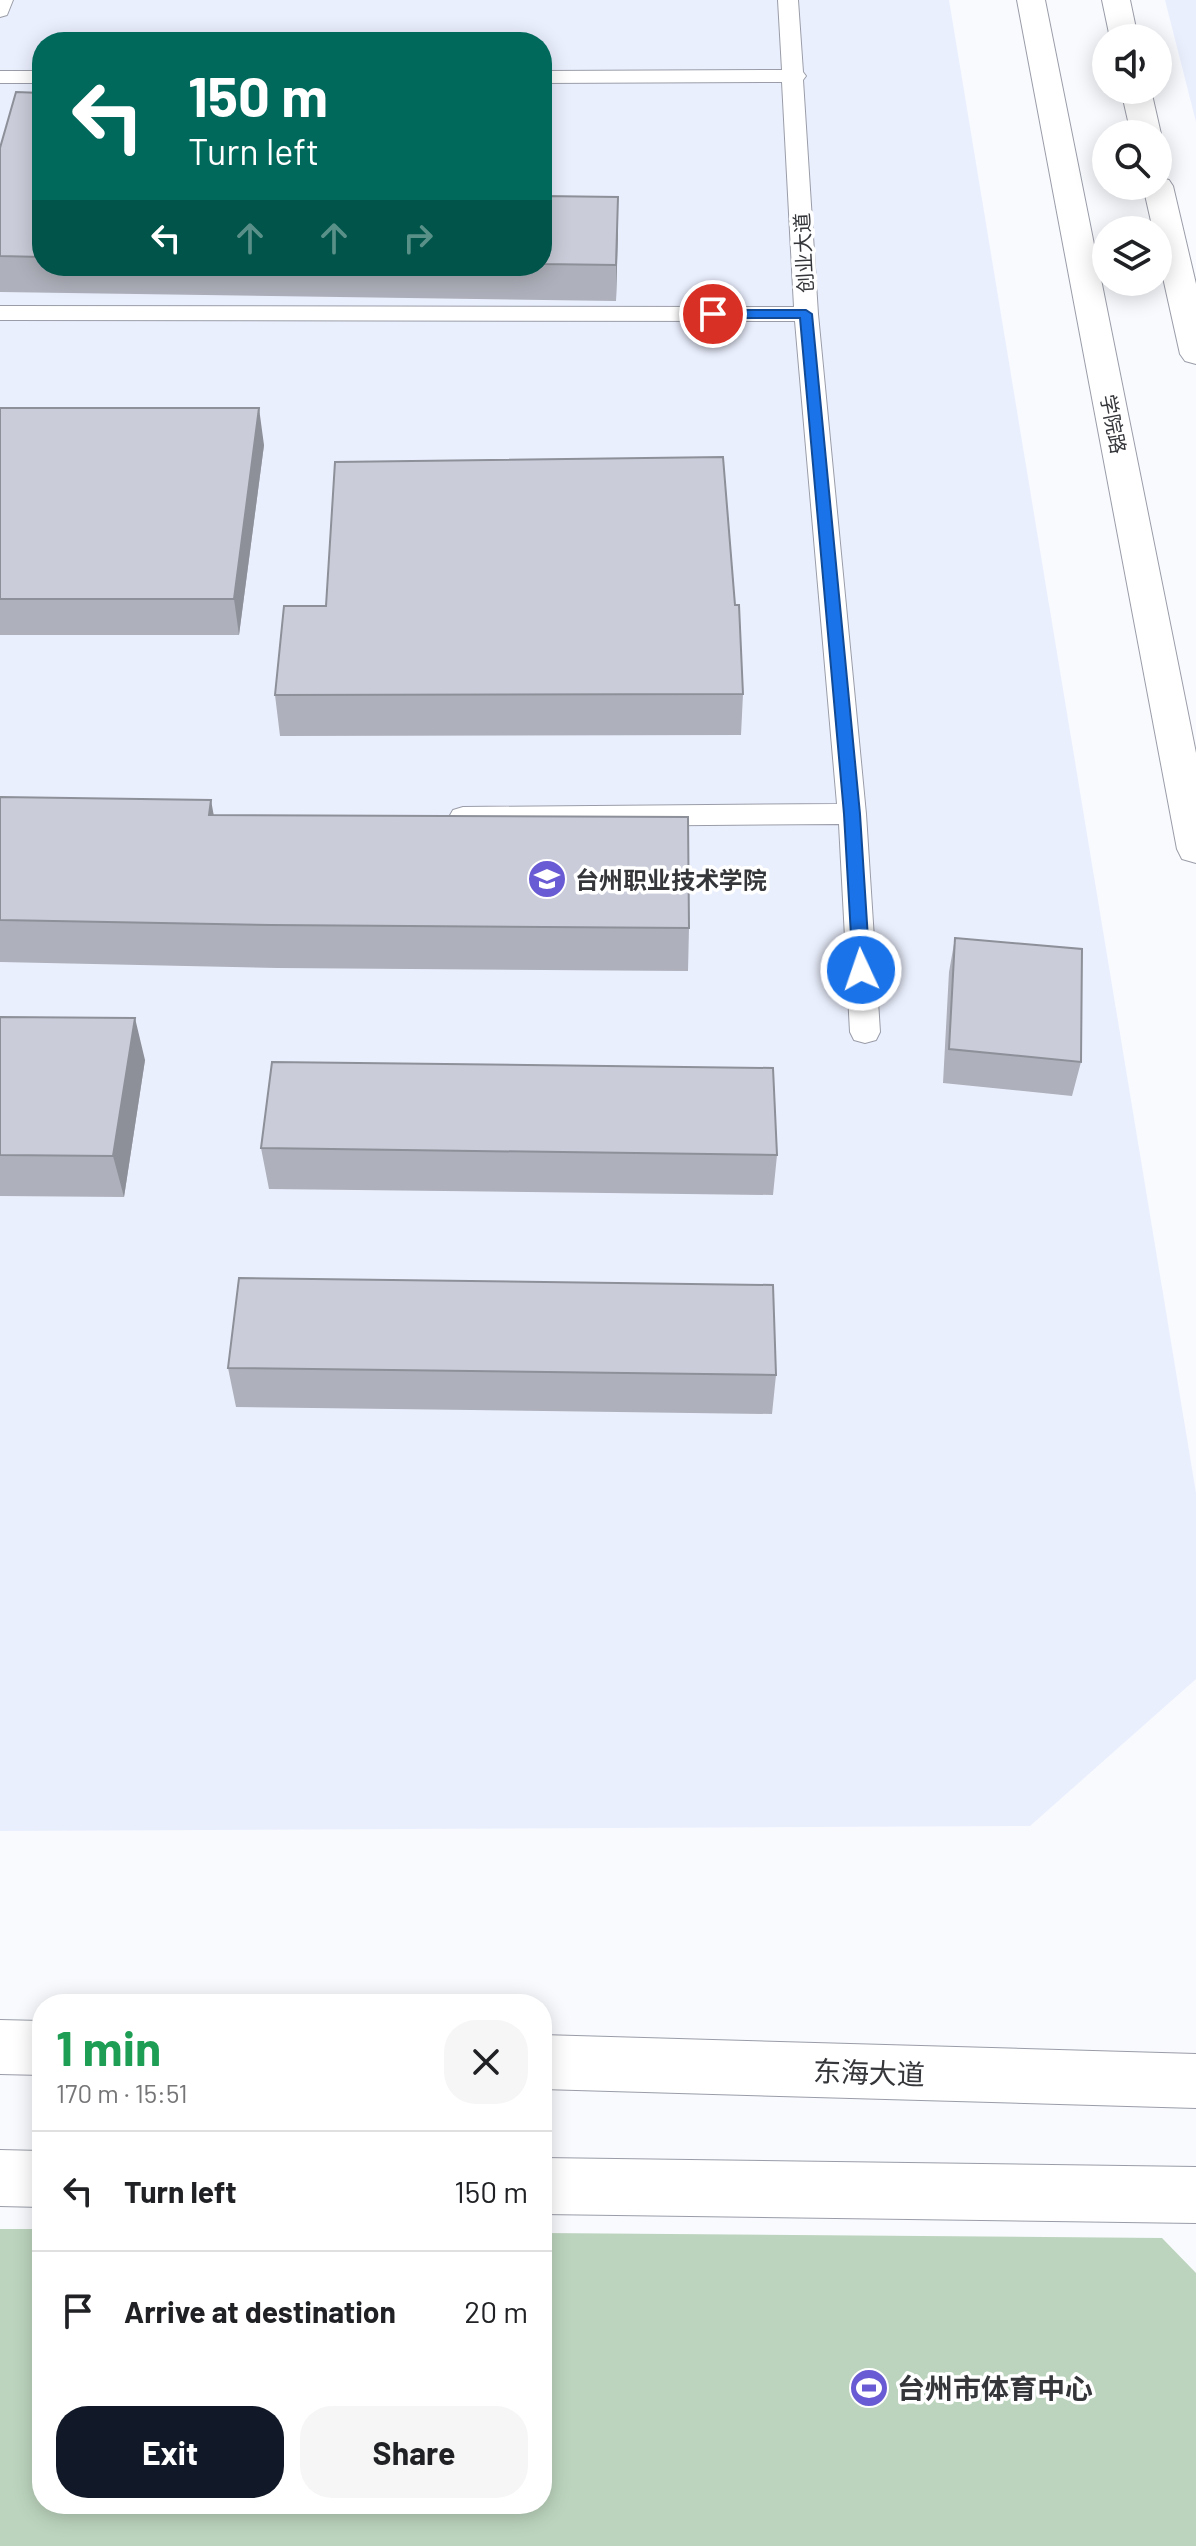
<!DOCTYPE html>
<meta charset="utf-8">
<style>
:root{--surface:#fff;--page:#f6f6f6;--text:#202124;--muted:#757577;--line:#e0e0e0;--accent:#111827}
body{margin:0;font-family:Barlow,"Noto Sans SC",sans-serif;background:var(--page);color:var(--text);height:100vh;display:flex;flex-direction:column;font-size:30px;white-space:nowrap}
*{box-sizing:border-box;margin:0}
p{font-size:26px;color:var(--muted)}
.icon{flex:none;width:44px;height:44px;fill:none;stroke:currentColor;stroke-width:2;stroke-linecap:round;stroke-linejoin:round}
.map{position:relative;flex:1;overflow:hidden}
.drawer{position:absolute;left:32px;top:1994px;width:520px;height:520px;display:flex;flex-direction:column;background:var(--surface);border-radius:32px;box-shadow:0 4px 20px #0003}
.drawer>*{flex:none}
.guide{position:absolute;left:32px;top:32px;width:520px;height:244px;border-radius:32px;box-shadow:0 4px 20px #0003;background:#00695c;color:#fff;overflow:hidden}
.buttons{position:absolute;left:1092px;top:24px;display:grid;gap:16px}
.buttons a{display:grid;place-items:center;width:80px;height:80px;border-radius:50%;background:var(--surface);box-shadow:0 4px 20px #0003;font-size:40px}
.pin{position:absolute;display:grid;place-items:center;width:68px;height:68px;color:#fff;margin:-34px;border:4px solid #fff;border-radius:50%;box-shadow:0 2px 8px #0007}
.me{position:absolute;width:88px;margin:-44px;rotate:357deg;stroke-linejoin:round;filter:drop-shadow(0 0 6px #0008)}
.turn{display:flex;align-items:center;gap:28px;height:168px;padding:0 24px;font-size:36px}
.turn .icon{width:104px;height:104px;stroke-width:2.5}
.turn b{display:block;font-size:56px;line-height:68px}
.lanes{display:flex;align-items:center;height:76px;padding:0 24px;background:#0003;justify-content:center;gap:40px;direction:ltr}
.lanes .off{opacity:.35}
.round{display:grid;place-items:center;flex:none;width:84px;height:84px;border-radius:32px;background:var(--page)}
.overview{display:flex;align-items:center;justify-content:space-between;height:136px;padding:0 24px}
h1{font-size:48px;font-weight:700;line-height:60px;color:#1e9e55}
.cta{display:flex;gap:16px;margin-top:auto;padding:16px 24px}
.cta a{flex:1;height:92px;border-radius:32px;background:var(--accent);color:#fff;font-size:32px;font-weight:700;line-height:92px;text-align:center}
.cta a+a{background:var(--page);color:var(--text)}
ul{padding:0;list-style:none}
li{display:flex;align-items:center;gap:24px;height:120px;padding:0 24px;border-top:2px solid var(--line)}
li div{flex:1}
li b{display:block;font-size:30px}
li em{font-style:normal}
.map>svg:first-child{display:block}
.built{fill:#eaeffe;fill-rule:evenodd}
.green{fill:#bcd4bd}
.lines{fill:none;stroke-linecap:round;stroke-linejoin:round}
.service-casing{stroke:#9a9da8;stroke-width:2}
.secondary-casing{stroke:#9a9da8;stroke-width:2}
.primary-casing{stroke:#9a9da8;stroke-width:2}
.service{fill:#fff;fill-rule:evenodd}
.secondary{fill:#fff;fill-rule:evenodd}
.primary{fill:#fff;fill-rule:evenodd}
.wall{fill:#aeb0bb}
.shaded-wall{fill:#8d9098}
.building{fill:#cacdd9;stroke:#8d9098;stroke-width:2}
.route{fill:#1a73e8;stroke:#114b97;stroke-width:2}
.labels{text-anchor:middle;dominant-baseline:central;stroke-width:7;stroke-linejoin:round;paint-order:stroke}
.far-street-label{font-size:20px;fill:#35363a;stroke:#fff}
.poi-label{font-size:24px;font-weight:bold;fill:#35363a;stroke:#fff;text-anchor:start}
.near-street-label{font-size:28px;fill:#35363a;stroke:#fff}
.near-poi-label{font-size:28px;font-weight:bold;fill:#35363a;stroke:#fff;text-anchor:start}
</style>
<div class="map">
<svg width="1196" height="2546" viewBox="0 0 1196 2546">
<rect width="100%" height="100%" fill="#f8fafe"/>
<path class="built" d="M0,0H949L1196,1493V1679L1030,1826L0,1831ZM42,42H542V266H42Z
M1165,0H1196V122Z"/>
<path class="green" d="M0,2229H42V2504H542V2233L1162,2238L1196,2273V2546H0Z"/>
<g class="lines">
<defs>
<path id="service" d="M0,0H13L7,15L0,17Z
M778,0H798L803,72L806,76L803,80L818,314L866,814L880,1032L876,1040L865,1043L854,1040L850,1032L839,824L463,827L453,824L449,817L453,810L463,807L837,804L795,321L0,320V306L794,307L782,82L542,83V71L782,70Z
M0,71H42V83H0Z"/>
<path id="secondary" d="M1017,0H1045L1196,753V863L1182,859L1177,849Z
M1102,0H1130L1138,38H1110Z
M1121,90H1151L1161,134L1158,138V134H1131Z
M1158,177L1169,180L1173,186L1196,284V364L1185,361L1180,354L1158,255V230H1153L1143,186H1158Z"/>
<path id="primary" d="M0,2020L42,2021V2075L0,2074Z
M542,2035L1196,2054V2108L542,2089Z
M0,2150L42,2151V2207L0,2206Z
M542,2158L1196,2167V2223L542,2214Z"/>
</defs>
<use href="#service" class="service-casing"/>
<use href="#secondary" class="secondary-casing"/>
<use href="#primary" class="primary-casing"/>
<use href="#service" class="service"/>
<use href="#secondary" class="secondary"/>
<use href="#primary" class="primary"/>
</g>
<path class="wall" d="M42,93V266H542V196L618,197L616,301L0,292V148Z
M0,408L264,445L239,635H0Z
M743,694L741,735L280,736L275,695Z
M0,797L214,815L689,928L688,971L278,968L0,962Z
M955,938L1081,1062L1072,1096L943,1083L949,972Z
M0,1017L145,1060L124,1197L0,1196Z
M261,1148L777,1155L773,1195L269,1189Z
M228,1368L776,1375L772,1414L236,1407Z"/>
<path class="shaded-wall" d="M618,197V233L616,301V265Z
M259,408L264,445L239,635L234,599Z
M211,800L219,844L209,815Z
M135,1018L145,1060L124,1197L113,1156Z"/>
<path class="building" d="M16,92L42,93V257L0,256V148Z
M542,196L618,197L616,265L542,264Z
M0,408H259L234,599H0Z
M723,457L735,605H739L743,694L275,695L284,606H326L335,462Z
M0,797L211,800L209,815L688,817L689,928L271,925L0,920Z
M955,938L1082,949L1081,1062L949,1049Z
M0,1017L135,1018L113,1156L0,1155Z
M272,1062L773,1068L777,1155L261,1148Z
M239,1278L773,1285L776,1375L228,1368Z"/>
<path class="route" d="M806,310L812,314L860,814L870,970L861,976L853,970L844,814L800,318H713L706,314L713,310Z"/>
<defs>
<symbol id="university-disc" viewBox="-11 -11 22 22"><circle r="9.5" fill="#695bd4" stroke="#fff"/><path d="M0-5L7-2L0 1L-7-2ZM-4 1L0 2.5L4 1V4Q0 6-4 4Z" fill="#fff"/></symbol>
<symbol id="stadium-disc" viewBox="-11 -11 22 22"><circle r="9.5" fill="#695bd4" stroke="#fff"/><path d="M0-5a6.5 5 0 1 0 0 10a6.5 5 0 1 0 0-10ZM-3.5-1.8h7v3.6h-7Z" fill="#fff"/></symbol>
</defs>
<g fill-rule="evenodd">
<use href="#university-disc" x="525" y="857" width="44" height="44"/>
<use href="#stadium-disc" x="847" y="2366" width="44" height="44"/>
</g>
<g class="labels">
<g class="far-street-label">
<text transform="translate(803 253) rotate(-93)">创业大道</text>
<text transform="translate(1114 424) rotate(79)">学院路</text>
</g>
<g class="poi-label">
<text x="575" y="879">台州职业技术学院</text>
</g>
<g class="near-street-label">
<text transform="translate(869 2072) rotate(2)">东海大道</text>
</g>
<g class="near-poi-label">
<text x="897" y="2388">台州市体育中心</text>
</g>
</g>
</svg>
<div class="buttons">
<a><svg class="icon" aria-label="sound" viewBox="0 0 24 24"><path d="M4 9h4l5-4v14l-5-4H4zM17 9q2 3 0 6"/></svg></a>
<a><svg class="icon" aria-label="search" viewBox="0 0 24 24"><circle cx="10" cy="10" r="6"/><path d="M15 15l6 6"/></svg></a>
<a><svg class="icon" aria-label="layers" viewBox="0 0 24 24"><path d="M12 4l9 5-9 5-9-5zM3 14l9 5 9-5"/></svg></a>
</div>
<div class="pin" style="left:713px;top:314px;background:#d93025"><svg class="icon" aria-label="arrive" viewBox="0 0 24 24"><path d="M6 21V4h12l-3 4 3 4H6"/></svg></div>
<svg class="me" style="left:861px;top:970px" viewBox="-20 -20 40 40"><circle r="17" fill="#1a73e8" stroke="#fff" stroke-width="3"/><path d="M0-11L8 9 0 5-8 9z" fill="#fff"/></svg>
<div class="guide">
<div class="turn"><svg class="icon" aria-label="left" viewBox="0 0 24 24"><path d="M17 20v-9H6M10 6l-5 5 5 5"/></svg><div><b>150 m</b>Turn left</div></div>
<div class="lanes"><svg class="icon" aria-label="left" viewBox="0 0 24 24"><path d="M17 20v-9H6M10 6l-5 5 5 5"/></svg><svg class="icon off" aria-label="ahead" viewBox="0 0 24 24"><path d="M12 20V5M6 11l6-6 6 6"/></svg><svg class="icon off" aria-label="ahead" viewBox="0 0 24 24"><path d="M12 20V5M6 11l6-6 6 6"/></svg><svg class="icon off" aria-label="right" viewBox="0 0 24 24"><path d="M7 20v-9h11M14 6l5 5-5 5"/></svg></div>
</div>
<section class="drawer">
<div class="overview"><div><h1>1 min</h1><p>170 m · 15:51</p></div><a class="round"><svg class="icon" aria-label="close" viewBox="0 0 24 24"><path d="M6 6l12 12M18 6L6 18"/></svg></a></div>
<ul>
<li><svg class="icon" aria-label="left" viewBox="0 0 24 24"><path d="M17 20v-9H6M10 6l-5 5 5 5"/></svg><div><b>Turn left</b></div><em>150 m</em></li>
<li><svg class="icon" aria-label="arrive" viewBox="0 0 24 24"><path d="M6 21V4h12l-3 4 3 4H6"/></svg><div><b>Arrive at destination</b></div><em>20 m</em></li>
</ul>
<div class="cta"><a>Exit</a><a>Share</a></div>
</section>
</div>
